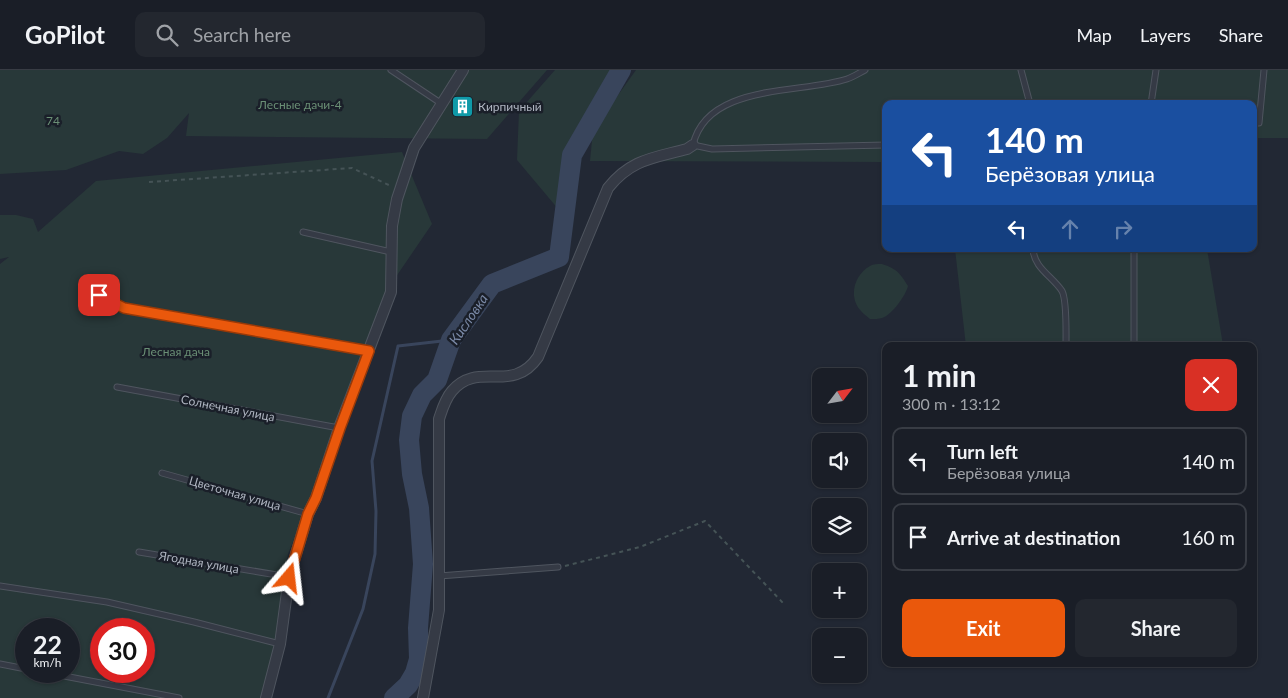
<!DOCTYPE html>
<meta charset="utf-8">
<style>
:root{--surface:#1a1e27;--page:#23272f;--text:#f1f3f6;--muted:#9fa2a7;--line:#383c44;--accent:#ea580c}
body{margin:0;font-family:Lato,sans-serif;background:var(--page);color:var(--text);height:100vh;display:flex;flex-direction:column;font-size:19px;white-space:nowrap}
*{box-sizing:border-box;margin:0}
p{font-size:16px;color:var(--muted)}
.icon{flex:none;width:28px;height:28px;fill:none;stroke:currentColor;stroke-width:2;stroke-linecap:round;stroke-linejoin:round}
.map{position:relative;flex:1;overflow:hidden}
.sheet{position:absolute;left:882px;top:272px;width:375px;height:325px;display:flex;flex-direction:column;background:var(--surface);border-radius:10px;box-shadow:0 1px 4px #0004,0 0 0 1px var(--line)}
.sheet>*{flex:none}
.banner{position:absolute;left:882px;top:30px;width:375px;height:152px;border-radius:10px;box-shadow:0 1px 4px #0004,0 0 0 1px var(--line);background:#1a4fa0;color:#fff;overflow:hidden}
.needle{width:32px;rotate:59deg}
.fabs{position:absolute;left:812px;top:298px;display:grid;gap:10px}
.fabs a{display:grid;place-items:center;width:55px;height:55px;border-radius:10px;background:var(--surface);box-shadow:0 1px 4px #0004,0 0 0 1px var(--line);font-size:25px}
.speed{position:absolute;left:15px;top:548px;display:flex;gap:10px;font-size:25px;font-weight:700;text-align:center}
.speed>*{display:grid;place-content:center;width:65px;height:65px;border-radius:50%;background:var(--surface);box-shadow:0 1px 4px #0004,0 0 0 1px var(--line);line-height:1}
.speed small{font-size:12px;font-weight:400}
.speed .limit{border:8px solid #d22;background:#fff;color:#111}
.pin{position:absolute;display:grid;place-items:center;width:42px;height:42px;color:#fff;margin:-21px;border-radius:10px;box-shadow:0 2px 8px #0006}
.me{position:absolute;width:55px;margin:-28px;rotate:17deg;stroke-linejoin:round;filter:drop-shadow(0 0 4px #0008)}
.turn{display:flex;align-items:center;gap:18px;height:105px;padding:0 20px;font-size:22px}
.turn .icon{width:65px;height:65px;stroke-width:2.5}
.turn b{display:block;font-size:35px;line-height:42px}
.lanes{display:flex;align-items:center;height:48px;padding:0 20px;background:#0003;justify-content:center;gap:25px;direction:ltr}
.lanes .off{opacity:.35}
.round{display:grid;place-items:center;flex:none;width:52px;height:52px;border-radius:10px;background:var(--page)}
.head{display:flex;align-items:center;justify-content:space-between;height:85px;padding:0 20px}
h1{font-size:30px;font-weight:700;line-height:38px}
.cta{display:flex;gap:10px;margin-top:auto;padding:10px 20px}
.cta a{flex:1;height:58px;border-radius:10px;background:var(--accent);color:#fff;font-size:20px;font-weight:700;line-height:58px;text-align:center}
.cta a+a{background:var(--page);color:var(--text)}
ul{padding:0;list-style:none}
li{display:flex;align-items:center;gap:15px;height:68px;margin:0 10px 8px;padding:0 10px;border:2px solid var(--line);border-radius:10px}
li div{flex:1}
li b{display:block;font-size:19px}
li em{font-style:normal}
header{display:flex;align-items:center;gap:30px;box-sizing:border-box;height:70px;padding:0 25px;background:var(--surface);border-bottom:1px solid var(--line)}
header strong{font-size:24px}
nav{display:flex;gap:28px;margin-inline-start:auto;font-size:18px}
.search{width:350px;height:45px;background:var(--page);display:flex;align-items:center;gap:12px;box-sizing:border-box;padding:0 18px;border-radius:10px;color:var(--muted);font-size:19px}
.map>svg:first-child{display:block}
.green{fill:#283839;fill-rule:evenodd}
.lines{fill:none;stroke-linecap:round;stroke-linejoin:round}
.stream{stroke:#39455c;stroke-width:3}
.river{stroke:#39455c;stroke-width:20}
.lane-casing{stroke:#4f555f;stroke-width:7}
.street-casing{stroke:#4f555f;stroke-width:12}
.path{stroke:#455356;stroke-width:2;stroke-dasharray:4 4;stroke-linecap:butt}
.lane{stroke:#353a45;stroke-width:5}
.street{stroke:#353a45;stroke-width:10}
.route-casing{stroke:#983908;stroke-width:12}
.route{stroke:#ea580c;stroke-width:9}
.labels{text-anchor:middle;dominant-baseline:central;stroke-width:5;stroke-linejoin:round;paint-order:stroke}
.park-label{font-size:12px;fill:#6a8f75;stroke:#1a1f29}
.poi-label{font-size:12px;fill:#afb5c1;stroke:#1a1f29;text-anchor:start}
.street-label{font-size:12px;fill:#afb5c1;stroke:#1a1f29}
.water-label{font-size:14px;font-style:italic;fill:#7b8aa7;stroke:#1a1f29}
</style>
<header>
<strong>GoPilot</strong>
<div class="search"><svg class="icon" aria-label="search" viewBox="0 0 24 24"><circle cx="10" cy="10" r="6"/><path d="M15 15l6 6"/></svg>Search here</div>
<nav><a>Map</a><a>Layers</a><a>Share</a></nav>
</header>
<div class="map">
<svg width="1288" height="628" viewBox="0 0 1288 628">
<rect width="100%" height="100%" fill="#222834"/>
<path class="green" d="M0,0H547L487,69L186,66L189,43L167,68L143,84L119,81L66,100L0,104Z
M555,0H616L592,42L559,140L517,90L519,41Z
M636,0H1288V68H1254V34H886V92L590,91L593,60Z
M402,82L432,154L387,220L320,404L288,484L266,628H0V194L9,187L0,189V145H16L33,149L38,162L96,111ZM26,559H69V601H26ZM101,559H144V601H101Z
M955,179H1207L1223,275L966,276Z
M882,194C897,199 900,203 908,216C906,225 892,245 882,248C879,249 874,249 870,249C867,246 863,244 861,241C848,227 854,205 870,196C873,194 878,194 882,194Z"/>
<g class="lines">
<path class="stream" d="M328,628L363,539L375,484L376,441L372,391L398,276L451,270"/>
<path class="river" d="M394,628L408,615L415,603L419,589L418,558L423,494L419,438L412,404L409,370L412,346L422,325L437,310L451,270L492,214L559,187L572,85L621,0"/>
<defs>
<path id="lane" d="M391,0L442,34
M865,0C859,3 853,7 847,9C801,24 707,13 693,75L712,79L886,75
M1021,0L1030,34
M1151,34L1156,0
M1254,53H1259L1264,0
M303,162L391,182
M1033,179C1034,198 1052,206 1062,221C1067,230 1066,264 1066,276
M1134,179V276
M99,225L124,238L369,281
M117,317L339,358
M162,403L308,444
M139,482L289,507
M439,506L558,497
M0,516L107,532L194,552L280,574
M0,594L26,599
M38,601L179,628"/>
<path id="street" d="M266,628L280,574L289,507L308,444L316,428L339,358L391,222L392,156L397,129L414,78L463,0
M423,628L439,540V349C442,340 445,329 452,321C478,290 512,325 538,287L608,118C631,89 654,88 687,79L693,75"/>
</defs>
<use href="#lane" class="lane-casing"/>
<use href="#street" class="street-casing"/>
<path class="path" d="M149,112L352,98L391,116
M565,496L640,477L705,451L784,534"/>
<use href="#lane" class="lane"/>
<use href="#street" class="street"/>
</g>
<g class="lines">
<defs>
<path id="route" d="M99,225L124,238L369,281L340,358L316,428L308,444L289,508"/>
</defs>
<use href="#route" class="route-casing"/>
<use href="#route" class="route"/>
</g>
<defs>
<symbol id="building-square" viewBox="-11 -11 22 22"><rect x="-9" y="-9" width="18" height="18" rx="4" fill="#0f9aa8" stroke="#1a1f29"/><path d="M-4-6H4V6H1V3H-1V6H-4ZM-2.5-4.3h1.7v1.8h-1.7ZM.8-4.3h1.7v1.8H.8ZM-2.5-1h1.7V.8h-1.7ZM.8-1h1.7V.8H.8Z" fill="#fff"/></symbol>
</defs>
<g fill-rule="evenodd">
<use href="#building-square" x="450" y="24" width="25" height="25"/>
</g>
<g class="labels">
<g class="park-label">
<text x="300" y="34">Лесные дачи-4</text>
<text x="53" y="50">74</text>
<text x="176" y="281">Лесная дача</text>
</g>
<g class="poi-label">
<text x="478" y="36">Кирпичный</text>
</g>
<g class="street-label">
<text transform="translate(228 338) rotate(11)">Солнечная улица</text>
<text transform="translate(235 423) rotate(16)">Цветочная улица</text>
<text transform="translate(199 492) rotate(10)">Ягодная улица</text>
</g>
<g class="water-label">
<text transform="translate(468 249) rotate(-56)">Кисловка</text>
</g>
</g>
</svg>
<div class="fabs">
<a><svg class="needle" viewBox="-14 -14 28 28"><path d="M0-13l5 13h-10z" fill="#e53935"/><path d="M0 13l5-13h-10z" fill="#9fa2a7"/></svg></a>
<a><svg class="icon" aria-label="sound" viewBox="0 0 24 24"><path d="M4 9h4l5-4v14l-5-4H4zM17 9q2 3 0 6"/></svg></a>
<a><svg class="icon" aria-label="layers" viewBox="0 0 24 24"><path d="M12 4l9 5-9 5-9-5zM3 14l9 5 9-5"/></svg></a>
<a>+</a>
<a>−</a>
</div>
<div class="speed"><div>22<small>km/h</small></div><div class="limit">30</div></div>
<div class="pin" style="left:99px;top:225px;background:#d93025"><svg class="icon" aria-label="arrive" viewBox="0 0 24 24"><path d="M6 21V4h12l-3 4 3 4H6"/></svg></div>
<svg class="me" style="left:289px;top:508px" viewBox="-20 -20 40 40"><path d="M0-17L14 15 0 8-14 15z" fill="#ea580c" stroke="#fff" stroke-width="4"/></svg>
<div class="banner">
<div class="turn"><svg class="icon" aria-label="left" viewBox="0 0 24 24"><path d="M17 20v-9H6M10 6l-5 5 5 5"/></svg><div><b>140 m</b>Берёзовая улица</div></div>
<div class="lanes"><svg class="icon" aria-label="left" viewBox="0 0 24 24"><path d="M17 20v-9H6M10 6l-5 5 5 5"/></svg><svg class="icon off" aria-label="ahead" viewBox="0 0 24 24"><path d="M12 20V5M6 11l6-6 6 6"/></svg><svg class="icon off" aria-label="right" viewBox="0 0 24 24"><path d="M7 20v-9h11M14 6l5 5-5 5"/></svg></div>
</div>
<section class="sheet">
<div class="head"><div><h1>1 min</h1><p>300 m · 13:12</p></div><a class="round" style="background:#d93025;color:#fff"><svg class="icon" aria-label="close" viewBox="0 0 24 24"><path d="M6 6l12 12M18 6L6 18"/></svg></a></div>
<ul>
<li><svg class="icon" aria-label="left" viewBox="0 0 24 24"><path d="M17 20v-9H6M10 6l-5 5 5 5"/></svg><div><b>Turn left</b><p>Берёзовая улица</p></div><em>140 m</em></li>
<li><svg class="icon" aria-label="arrive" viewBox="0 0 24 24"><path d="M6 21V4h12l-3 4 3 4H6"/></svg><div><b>Arrive at destination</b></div><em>160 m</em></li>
</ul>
<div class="cta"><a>Exit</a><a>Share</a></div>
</section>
</div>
